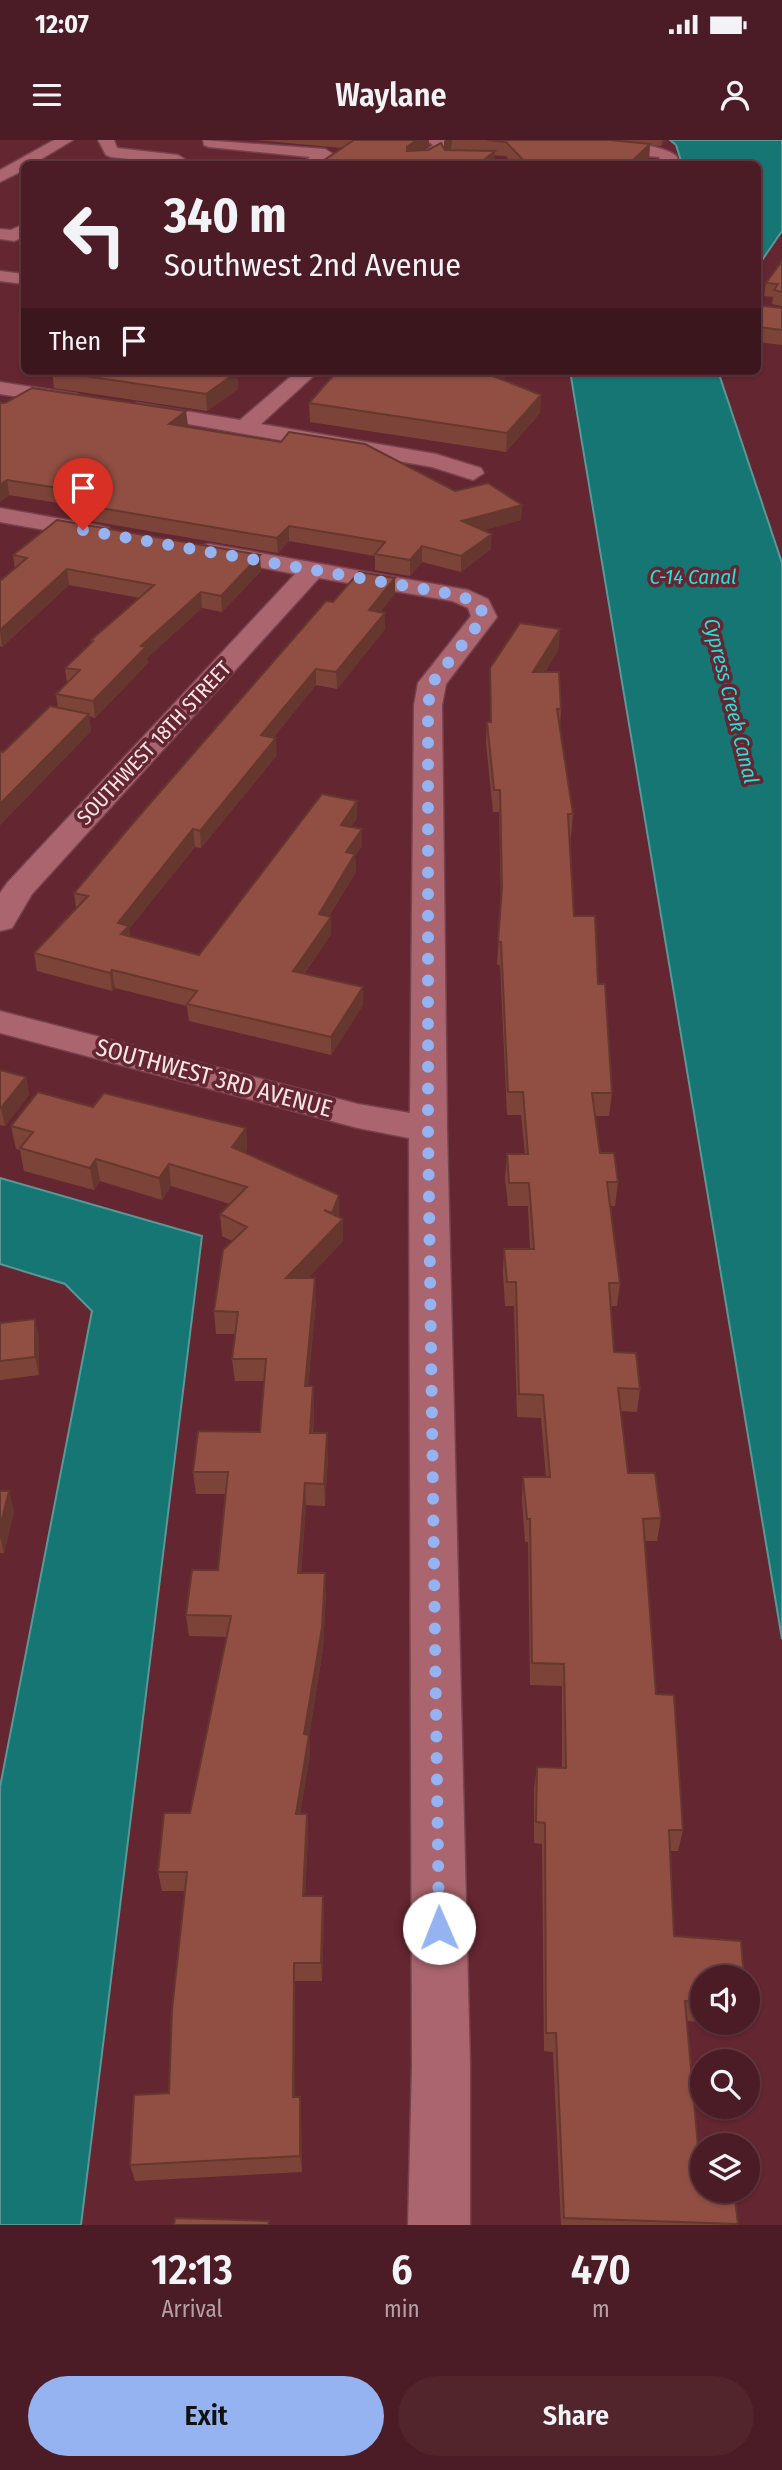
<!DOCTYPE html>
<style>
:root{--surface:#4b1c25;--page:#52252d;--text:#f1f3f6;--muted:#b2a1a7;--line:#623a42;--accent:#95b2f1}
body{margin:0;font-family:"Fira Sans Condensed",sans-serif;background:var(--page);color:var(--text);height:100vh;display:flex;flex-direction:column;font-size:26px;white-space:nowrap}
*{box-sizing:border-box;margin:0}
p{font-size:23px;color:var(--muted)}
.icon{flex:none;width:38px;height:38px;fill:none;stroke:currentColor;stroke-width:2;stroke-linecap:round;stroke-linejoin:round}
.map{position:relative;height:2085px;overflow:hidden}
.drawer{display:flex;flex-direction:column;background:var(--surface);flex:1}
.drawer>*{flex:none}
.hud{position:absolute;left:21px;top:21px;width:740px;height:214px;border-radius:10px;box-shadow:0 2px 5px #0004,0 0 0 2px var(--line);background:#4b1c25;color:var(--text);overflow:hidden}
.fabs{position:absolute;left:690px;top:1825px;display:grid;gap:14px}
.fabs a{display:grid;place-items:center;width:70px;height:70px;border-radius:50%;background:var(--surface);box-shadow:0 2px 5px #0004,0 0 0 2px var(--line);font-size:35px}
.pin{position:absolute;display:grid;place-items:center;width:60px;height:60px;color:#fff;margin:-72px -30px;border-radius:50% 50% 50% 0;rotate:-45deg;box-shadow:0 0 7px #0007}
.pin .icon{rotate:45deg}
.me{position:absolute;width:77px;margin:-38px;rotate:359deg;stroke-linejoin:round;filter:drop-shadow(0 0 5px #0008)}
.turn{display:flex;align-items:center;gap:24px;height:147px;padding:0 28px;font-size:32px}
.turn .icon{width:91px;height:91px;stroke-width:2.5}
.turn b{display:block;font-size:49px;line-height:60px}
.then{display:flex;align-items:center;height:66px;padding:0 28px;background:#0003;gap:14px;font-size:26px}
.eta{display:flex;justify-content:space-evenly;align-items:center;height:119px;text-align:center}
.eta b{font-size:42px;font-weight:600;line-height:49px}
.cta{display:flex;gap:14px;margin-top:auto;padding:14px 28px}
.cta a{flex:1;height:80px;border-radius:42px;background:var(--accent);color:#111;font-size:28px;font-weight:600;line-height:80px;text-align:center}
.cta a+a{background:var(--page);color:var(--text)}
.status{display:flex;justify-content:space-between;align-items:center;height:49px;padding:0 35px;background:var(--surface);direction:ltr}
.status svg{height:19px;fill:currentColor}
header{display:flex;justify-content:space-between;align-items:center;height:91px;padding:0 28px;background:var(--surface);font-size:32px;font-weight:600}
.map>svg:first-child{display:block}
.water{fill:#157674;stroke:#5b9796;stroke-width:2}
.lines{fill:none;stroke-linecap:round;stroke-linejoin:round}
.minor-casing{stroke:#76424e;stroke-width:3}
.minor{fill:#aa656e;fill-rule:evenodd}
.wall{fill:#7c4439}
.shaded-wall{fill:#65372e}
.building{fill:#904f42;stroke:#65372e;stroke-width:2}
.route{stroke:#95b2f1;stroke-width:12;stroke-dasharray:0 21.6}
.labels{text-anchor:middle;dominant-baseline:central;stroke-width:7;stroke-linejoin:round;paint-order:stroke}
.far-water-label{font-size:21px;font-style:italic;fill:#28dfda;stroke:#642631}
.far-street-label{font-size:21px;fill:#fee5e7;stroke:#642631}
.street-label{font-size:24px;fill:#fee5e7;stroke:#642631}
</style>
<div class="status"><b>12:07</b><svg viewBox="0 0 49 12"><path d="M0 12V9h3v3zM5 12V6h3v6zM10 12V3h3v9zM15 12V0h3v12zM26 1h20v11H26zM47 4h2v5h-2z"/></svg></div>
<header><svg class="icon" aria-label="menu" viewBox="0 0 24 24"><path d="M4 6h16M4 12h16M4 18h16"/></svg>Waylane<svg class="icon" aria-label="person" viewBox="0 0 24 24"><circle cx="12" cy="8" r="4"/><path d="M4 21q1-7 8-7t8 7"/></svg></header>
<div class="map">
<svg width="782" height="2085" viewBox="0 0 782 2085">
<rect width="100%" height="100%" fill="#642631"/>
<path class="water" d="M670,0H782V91L758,126V24H682L676,5Z
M570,231H718L782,423V1499Z
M0,1038L202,1096L81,2085H0V1647L92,1171L65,1144L0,1124Z"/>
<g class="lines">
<defs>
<path id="minor" d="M54,0H73L33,24H24V30L0,42V30Z
M98,0H114L117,8L178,15L186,20L176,24L111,17L106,15Z
M203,0L325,9L333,14L320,24H302L310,17L209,7L204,5Z
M426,0H447L449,3C442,20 425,24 409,24L433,5Z
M583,0C603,0 665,3 677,17L678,24H662L659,17L614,13Z
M24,84V97L14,101L0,99V89L11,90Z
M0,131L24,134V144L0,141Z
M297,231H319L261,284L436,314L481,328L484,333L473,340L432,327L137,275L126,269L137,263L240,280Z
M0,242L77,254L88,260L77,266L0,254Z
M0,368L101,386L109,388L113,393L109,398L101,400L0,382Z
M209,404L468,450L488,459L497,477L446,544L442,565L447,989L470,1925V2085H408L412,1925L409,998L358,988L0,893V871L358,964L410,973L414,565L418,543L471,476L468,468L452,461L319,438L32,754L12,788L0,791V753L7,743L295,434L200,416L197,411L200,406Z"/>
</defs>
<use href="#minor" class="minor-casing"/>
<use href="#minor" class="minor"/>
</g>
<path class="wall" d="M255,0H429V5L422,10L444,8L445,0H666L661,6L650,5L649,19L643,24H513L506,16L342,8Z
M782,121V166L772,164L773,157L764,156L766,143Z
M782,168V205L758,202V174Z
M52,231L237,233L238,249L207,271L54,248Z
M505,241L541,255L540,273L506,312L310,282L309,263Z
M0,263L188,286H186L455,351L522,365L521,380L484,390L491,409L461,432L422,422L410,436L375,430V416L289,401L278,413L79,379L77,366L9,355L0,362Z
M13,415L261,431L222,472L202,468L147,518L148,523L95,578L89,576L91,591L0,685V611L3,612L58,568L56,554L67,543L65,528L91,503V500L140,458L69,445L2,507L0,506V441L15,429Z
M395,454L380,472L385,489L337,549L316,545L273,598L277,615L201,708L195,707L129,789L130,796L199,815L357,661V678L351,687L362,689V706L355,716L356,732L329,776L331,794L304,834L363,865L331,915L189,881L187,866L115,848L112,851L37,831L34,813L76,768L74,753L333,462Z
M560,489L558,510L545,532L561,569L560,587L573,674L571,697H570L574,776L598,844L612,953L609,976H595L600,1013L618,1042L615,1066H610L620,1143L617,1166H611L614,1212L640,1249L637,1272L621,1271L628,1333L661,1378L657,1401H645L656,1554L683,1690L678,1711H670L674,1796L702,1838V1882L687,1881L698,2007L737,2085H561L553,1912L544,1911L542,1704L534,1703V1649L537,1627L562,1628V1546L530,1545L528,1402H525L522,1360L523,1337H546L541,1278L517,1277L514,1166H505L503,1133L504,1109H530L528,1066H508L505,1038L507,1014H525L521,975H507L500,825H497L501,765L499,672H493L486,603L487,582H490V528Z
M0,930L26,937L29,955L5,986L0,985Z
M93,967L246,988L247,1010L245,1013L339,1077L343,1101L308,1138L316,1161L308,1246H313L314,1268L313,1293L328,1315L325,1366L306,1365L301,1433L326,1455L323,1509L309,1596L310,1615L300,1674H307L308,1694L305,1756L324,1775L322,1841H295V1957L301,1974L302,2032L135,2041L130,2025L169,1953L185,1751H162L158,1732L190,1673L227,1497L189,1496L186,1475L218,1430L225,1354H196L193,1332L260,1292L264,1241H235L232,1219L235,1194H216L214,1171L232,1101L222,1096L220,1074L230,1064L171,1046L162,1060L100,1041L94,1050L24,1031L20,1010L16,1009L11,986Z
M0,1183L39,1198V1235L0,1240Z
M0,1351H9L14,1372L4,1413H0Z"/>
<path class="shaded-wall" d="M417,0H429V5L407,22V7Z
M446,0H452L451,11L444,15V1Z
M662,0H666L661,6Z
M650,4L649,19L643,24H629Z
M495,11L494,24H479Z
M220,231H238L237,233L238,249L207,271L206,254Z
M486,231L505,232L504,250Z
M541,255L540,273L506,312L507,293Z
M186,271L188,286L171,298L169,284Z
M7,340L9,355L0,362V345Z
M522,365L521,380L462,396V381Z
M289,386V401L278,413L277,398Z
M492,394L491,409L461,432V416Z
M422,406V422L410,436V420Z
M260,415L261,431L222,472L221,456Z
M67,429L69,445L2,507L0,490Z
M395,438V454L369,486V470Z
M201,452L202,468L147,518L148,523L95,578L93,561L141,506Z
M385,473V489L337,549L336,532Z
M560,489L558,510L532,553L533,532Z
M316,529V545L262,612L261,595Z
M89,574L91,591L0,685V664Z
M276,598L277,615L201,708L200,691Z
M357,661V678L341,702V685Z
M193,689L195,707L129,789L131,803L124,812L118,783Z
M362,689V706L355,716L356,732L319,791V774L346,712Z
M331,777V794L293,849V831Z
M112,830L115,848L112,851L110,833Z
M363,847V865L331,915V897Z
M26,937L29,955L5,986L1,968Z
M246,988L247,1010L234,1029L232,1007Z
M96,1019L100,1041L94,1050L90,1028Z
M169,1024L171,1046L162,1060L159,1038Z
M339,1055V1077L343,1079V1101L288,1160L286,1138L332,1090V1073Z
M315,1138L316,1161L306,1268L305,1246Z
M35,1179L39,1198V1235L35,1217Z
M313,1246L314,1268L311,1315L310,1293Z
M327,1293L328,1315L325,1366L324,1344Z
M305,1343L306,1365L299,1455L298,1433Z
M9,1351L14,1372L4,1413L0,1397V1387Z
M325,1433L326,1455L323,1509L309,1596L310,1615L297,1694L296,1674L304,1594Z
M307,1674L308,1694L304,1775L303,1756Z
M323,1756L324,1775L322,1841L321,1823Z
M294,1823L295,1841V1974L293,1957Z
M300,1957L301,1974L302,2032L300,2016Z"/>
<path class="building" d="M354,0H417L407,7V11L428,10L441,3L445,10L495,11L479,24H322L323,21Z
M487,0H610L650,4L629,24H527L506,2Z
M782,121V152L774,150L778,144L766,143Z
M763,166L782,168V190L758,187V174Z
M52,231H229L237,232L206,254Z
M337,231H503L505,232L493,236L541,255L507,293L309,263Z
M32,248L186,271L169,284L281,302L289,292L365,304L455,351L488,343L522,365L462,381L492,394L461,416L422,406L410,420L375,414L385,402L289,386L277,398L77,364L90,353L7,340L0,345V263H5Z
M57,380L260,415L221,456L201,452L141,506L146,507L93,561L56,554L80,530L65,528L93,501L91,500L154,445L67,429L0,490V441L27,418L13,415Z
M359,432L395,438L369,470L385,473L336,532L316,529L261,595L276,598L200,691L193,689L118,783L129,786L121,794L199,815L322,654L357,661L341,685L362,689L346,712L355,714L319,774L331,777L293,831L363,847L331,897L187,864L197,851L112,830L110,833L34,813L88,756L74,753L133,683L326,461L333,462Z
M520,483L560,489L533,532H559L561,569H557L573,674H568L574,776H595L598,844H605L612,953H592L600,1013H614L618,1042H607L620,1143H609L614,1212L636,1213L640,1249L618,1248L628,1333H655L661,1378L643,1379L656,1554L674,1555L683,1690H669L674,1796L741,1801L744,1838H702V1862L685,1861L698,2007H702V2051H734L738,2084L564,2078L556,1893H546L545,1683L536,1682L537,1627L566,1628L564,1524L532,1523L530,1379H527L523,1337H550L543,1255L519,1254L516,1142H507L504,1109H534L529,1043H509L507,1014H528L523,952H508L501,802H498L502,747L500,650H494L487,582H491L490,528Z
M50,566L89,574L0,664V611L3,612Z
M0,930L26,937L1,968L0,967Z
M38,952L93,967L104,953L246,988L232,1007L339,1055L332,1073L324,1070L343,1079L286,1138H315L305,1246H313L310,1293H327L324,1344L305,1343L298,1433H325L322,1488L304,1594L309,1595L296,1674H307L303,1756H323L321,1823H294L293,1957H300V2016L130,2025L134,1955L169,1953L172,1870L187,1732H158L164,1673H190L231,1476L186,1475L192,1430H218L228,1332H193L198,1291L260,1292L266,1219H232L238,1172L214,1171L223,1110L247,1087L220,1074L247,1047L169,1024L159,1038L96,1019L90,1028L20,1008L33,992L11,986Z
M35,1179V1217L0,1221V1183Z
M0,1351H9L0,1387Z
M175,2078L269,2081L268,2085H174Z"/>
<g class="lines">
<path class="route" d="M83,390L458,455L479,464L484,477L432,543L428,565V989L439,1788"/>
</g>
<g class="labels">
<g class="far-water-label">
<text x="693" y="437">C-14 Canal</text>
<text transform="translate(731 561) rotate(76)">Cypress Creek Canal</text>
</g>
<g class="far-street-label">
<text transform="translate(154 603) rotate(-47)">SOUTHWEST 18TH STREET</text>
</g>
<g class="street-label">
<text transform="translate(214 938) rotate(15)">SOUTHWEST 3RD AVENUE</text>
</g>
</g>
</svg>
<div class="fabs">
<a><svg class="icon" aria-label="sound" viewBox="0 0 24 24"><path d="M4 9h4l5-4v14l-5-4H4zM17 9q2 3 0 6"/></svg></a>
<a><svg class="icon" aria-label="search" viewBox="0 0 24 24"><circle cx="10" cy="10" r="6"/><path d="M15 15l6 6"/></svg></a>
<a><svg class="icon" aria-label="layers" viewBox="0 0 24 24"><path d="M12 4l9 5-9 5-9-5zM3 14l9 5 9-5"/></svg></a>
</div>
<div class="pin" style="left:83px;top:390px;background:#d93025"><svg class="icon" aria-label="arrive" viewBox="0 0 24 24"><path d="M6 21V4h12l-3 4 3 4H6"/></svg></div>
<svg class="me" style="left:439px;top:1788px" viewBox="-20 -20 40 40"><circle r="19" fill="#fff"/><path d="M0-13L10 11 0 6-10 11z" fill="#95b2f1"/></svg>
<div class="hud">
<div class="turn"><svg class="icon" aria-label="left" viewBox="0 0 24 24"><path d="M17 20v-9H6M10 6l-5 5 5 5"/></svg><div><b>340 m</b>Southwest 2nd Avenue</div></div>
<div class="then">Then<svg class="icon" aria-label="arrive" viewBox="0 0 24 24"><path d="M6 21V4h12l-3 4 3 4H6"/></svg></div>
</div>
</div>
<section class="drawer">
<div class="eta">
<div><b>12:13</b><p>Arrival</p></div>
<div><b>6</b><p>min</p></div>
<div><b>470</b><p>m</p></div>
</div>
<div class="cta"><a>Exit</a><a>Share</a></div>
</section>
